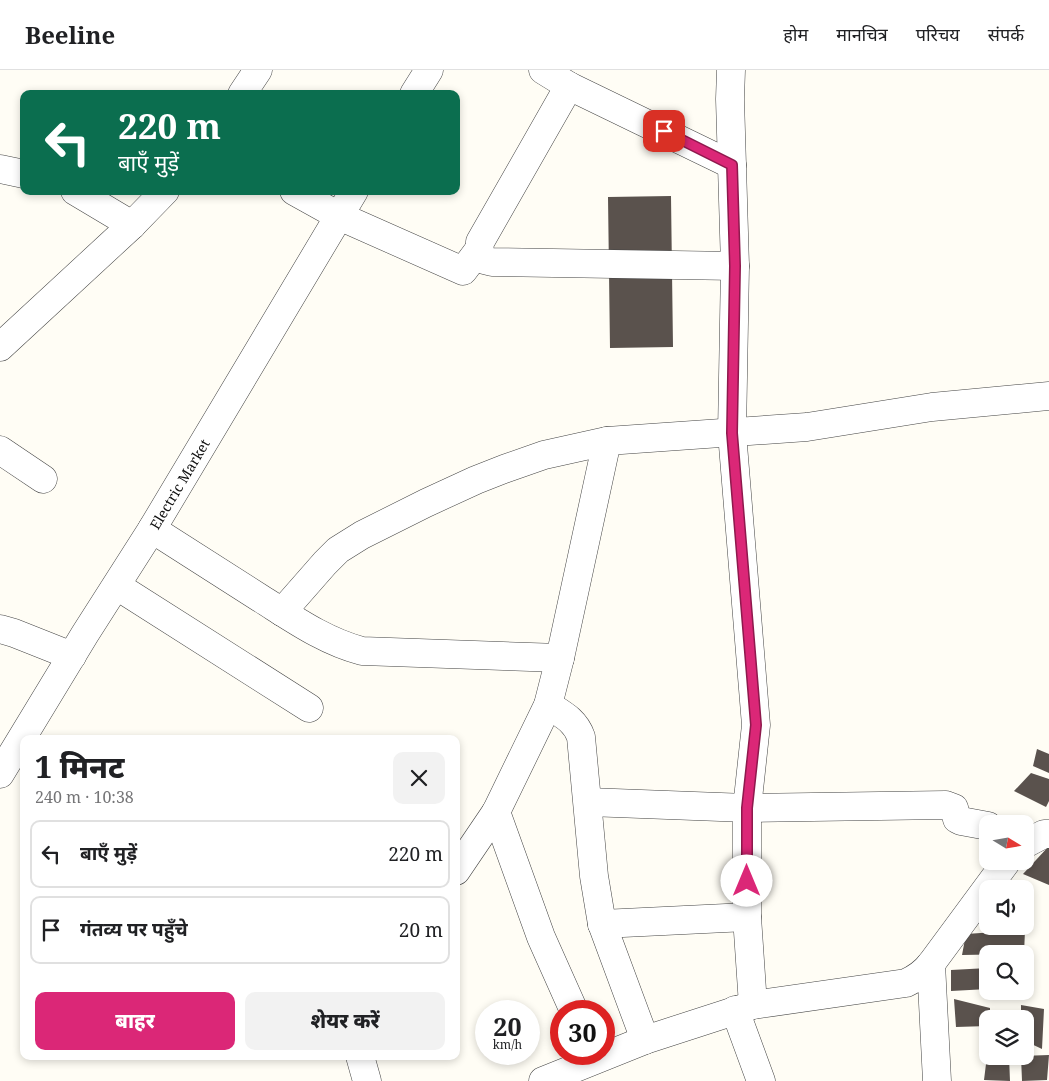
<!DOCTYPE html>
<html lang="hi">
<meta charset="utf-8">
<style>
:root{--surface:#fff;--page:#f2f2f2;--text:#202124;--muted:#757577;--line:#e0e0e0;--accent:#db2777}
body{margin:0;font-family:"Noto Serif","Noto Sans Devanagari",serif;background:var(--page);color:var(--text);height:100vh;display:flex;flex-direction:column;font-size:19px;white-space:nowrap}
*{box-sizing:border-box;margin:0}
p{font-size:16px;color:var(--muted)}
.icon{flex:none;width:28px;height:28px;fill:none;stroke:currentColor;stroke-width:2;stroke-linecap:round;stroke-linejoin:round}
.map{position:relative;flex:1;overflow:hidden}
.panel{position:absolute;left:20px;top:665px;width:440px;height:325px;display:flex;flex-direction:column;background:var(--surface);border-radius:10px;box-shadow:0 2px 8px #0003}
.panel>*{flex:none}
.guide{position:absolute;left:20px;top:20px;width:440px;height:105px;border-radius:10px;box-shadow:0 2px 8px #0003;background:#0b6e4f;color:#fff;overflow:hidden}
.needle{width:32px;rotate:101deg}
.buttons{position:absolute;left:979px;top:745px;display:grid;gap:10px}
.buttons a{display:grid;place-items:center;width:55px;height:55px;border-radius:10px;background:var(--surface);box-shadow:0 2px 8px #0003;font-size:25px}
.speed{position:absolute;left:475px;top:930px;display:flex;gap:10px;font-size:25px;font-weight:700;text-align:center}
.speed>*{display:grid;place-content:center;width:65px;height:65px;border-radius:50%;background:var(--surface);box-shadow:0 2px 8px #0003;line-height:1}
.speed small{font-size:12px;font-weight:400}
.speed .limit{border:8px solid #d22;background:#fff;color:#111}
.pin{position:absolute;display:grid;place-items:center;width:42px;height:42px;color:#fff;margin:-21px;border-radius:10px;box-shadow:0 2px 8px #0006}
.me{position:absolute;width:55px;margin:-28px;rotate:0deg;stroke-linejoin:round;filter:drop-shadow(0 0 4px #0008)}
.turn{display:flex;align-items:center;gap:18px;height:105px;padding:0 15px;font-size:22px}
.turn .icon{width:65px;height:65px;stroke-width:2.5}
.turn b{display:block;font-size:35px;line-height:42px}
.round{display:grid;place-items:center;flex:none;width:52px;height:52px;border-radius:10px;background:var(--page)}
.summary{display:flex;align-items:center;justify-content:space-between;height:85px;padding:0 15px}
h1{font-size:30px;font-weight:800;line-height:38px}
.button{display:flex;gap:10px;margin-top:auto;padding:10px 15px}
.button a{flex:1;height:58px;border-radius:10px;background:var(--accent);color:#fff;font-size:20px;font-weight:800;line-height:58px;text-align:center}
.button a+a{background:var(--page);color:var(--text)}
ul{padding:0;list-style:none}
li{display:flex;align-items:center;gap:15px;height:68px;margin:0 10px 8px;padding:0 5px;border:2px solid var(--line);border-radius:10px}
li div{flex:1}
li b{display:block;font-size:19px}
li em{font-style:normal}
header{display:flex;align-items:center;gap:30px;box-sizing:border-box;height:70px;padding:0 25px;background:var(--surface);border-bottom:1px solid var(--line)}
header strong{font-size:24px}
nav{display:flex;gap:28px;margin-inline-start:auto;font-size:18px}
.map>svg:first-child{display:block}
.building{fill:#5a524d}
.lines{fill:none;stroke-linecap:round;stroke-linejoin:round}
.minor-casing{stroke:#444;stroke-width:29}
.minor{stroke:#fff;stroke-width:28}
.route-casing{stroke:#8e194d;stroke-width:12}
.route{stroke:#db2777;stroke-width:9}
.labels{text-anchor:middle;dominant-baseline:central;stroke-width:5;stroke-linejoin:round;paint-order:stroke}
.street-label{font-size:14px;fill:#111;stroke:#fff}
</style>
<header>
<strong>Beeline</strong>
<nav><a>होम</a><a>मानचित्र</a><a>परिचय</a><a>संपर्क</a></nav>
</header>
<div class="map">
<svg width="1049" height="1011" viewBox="0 0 1049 1011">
<rect width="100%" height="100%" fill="#fffdf5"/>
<path class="building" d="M671,126L673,277L610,278L608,127Z
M1037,679L1049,684V703L1033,696Z
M1031,703L1049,709V731L1046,737L1014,721Z
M1049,776V815L1023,804Z
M1025,860L1024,884L962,885L966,864Z
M988,898V919L951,921V900Z
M954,929L990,938V949H988V956L956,957Z
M1021,935L1044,939L1042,979L1025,971V949H1021Z
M1049,985L1047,1010L1022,1011L1021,986Z
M987,986H1009L1010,1011L984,1010Z"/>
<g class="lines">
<defs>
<g id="minor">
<path d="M543,0L569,16L732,95"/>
<path d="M731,0L730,29L735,196L732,363L756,655L747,738V847L753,935"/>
<path d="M569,16L480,172L479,185L484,190L492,192L735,196"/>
<path d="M242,24L258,0"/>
<path d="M414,24L429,0"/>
<path d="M0,99L24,104"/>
<path d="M75,121L132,155"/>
<path d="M294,121L339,146L463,201L478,181"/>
<path d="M0,277L132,155L165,121"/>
<path d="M0,380L43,409"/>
<path d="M152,459C188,482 224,505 260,528C292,548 324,571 362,581L560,588"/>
<path d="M117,516L309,638"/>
<path d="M282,542L325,493L338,480L362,465L426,433L476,410L504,399L544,385L607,371L807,357L932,337L1049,326"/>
<path d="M0,559L14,563L72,586"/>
<path d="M548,635C562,644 575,650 581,667L594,806L602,854L645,970"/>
<path id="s1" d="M0,704L85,564L152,459L354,121"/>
<path d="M588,732L747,738L946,735L954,738L957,749L961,751L988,756"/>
<path d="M496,742L541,867L574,941"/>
<path d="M1025,774L1044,764H1049"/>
<path d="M456,801L496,742L548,635L560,588L607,371"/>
<path d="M602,854L747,847"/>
<path d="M931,894L937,1011"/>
<path d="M735,940L761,1011"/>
<path d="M360,986L367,1011"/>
<path d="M543,1011L645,970L753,935L906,913C917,908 924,903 931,894L1007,791"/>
</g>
</defs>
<use href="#minor" class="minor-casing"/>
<use href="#minor" class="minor"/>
</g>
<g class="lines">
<defs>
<path id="route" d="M664,61L732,95L735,196L732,363L756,655L747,738V811"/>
</defs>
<use href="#route" class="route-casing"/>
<use href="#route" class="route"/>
</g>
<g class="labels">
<g class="street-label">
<text stroke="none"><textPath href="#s1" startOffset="341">Electric Market</textPath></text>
</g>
</g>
</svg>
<div class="buttons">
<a><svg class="needle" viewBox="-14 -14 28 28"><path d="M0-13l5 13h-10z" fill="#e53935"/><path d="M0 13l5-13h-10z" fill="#757577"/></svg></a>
<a><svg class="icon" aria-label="sound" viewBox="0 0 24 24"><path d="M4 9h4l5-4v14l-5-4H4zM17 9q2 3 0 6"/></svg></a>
<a><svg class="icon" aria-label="search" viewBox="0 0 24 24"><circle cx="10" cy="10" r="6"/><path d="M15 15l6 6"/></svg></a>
<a><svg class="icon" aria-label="layers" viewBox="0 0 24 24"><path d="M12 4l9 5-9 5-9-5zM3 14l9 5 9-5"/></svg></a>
</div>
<div class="speed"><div>20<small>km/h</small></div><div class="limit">30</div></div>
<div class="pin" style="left:664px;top:61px;background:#d93025"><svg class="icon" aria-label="arrive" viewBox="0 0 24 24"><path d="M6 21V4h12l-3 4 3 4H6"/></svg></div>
<svg class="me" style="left:747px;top:811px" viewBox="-20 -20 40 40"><circle r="19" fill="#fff"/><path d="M0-13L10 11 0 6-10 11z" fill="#db2777"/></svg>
<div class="guide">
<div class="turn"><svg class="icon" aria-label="left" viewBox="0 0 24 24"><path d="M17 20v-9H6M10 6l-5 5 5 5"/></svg><div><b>220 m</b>बाएँ मुड़ें</div></div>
</div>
<section class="panel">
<div class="summary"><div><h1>1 मिनट</h1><p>240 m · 10:38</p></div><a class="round"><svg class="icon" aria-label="close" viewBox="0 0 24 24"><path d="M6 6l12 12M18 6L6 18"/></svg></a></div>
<ul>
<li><svg class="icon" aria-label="left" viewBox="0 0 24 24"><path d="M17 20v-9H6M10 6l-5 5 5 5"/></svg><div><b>बाएँ मुड़ें</b></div><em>220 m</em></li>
<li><svg class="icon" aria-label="arrive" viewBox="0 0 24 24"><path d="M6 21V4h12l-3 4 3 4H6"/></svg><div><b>गंतव्य पर पहुँचे</b></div><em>20 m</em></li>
</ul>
<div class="button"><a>बाहर</a><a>शेयर करें</a></div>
</section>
</div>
